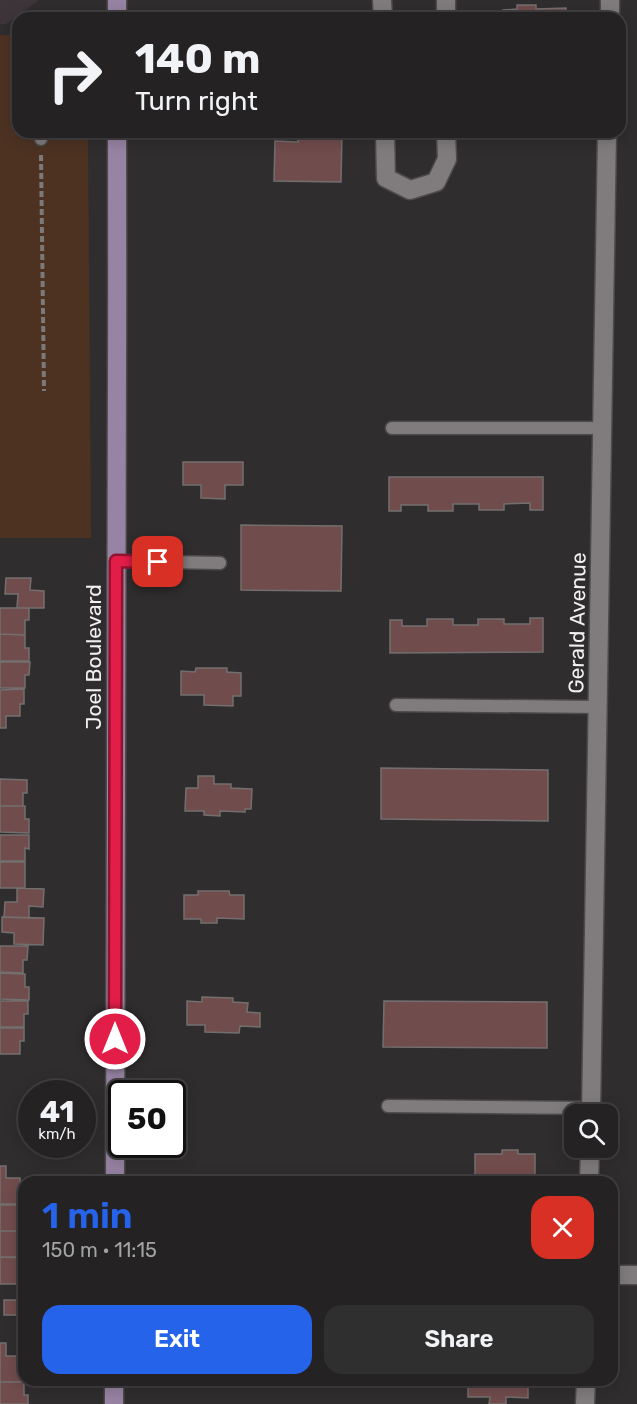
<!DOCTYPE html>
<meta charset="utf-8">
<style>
:root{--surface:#242223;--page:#302f30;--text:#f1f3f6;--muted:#a3a4a6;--line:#413f41;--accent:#2563eb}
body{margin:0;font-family:Rubik,sans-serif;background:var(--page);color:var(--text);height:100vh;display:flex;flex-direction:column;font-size:22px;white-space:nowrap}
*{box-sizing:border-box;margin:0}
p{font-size:20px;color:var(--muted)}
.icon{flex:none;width:33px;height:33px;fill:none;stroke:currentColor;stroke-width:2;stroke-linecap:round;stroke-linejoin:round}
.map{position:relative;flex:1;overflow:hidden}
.details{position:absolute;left:18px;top:1176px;width:600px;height:210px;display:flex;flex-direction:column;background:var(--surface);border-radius:18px;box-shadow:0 3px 15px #0003,0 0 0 2px var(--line)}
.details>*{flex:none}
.hud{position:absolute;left:12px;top:12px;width:614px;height:126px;border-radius:18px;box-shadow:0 3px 15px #0003,0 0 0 2px var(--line);background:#242223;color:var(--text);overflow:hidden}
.fabs{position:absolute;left:564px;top:1104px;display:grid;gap:12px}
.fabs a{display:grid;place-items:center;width:54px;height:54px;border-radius:12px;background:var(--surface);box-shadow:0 3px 15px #0003,0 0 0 2px var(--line);font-size:30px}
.speed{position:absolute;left:18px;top:1080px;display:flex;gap:12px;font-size:30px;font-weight:700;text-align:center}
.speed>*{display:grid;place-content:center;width:78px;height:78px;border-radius:50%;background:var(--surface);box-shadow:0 3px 15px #0003,0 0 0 2px var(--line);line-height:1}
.speed small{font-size:15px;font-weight:400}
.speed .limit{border:3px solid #111;border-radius:9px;background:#fff;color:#111}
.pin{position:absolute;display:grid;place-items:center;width:51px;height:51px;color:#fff;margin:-26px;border-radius:12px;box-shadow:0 3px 9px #0006}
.me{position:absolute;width:66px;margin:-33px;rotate:0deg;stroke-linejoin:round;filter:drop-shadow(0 0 4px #0008)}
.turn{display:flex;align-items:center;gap:21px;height:126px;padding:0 24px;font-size:27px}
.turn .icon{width:78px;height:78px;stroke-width:2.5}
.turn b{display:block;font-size:42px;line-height:51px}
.round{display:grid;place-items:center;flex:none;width:63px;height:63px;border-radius:18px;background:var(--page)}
.overview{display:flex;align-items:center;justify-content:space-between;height:102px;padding:0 24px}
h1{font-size:36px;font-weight:600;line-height:45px;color:var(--accent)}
.action{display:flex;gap:12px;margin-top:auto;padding:12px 24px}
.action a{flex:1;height:69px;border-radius:18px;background:var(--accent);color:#fff;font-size:24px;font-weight:600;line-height:69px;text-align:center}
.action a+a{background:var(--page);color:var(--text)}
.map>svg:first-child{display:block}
.built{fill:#3e353a}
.green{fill:#4d3222}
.building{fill:#714c4d;stroke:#746f6f;stroke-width:1.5}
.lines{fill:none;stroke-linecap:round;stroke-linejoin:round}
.lane-casing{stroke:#4c4a4b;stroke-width:15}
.street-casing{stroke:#4c4a4b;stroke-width:21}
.secondary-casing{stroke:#4c4a4b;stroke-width:21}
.path{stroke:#7b797a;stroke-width:4;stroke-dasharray:6 3;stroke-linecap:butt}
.lane{stroke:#807c7e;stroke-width:12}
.street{stroke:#807c7e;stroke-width:18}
.secondary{stroke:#9783a3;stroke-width:18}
.route-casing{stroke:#92132f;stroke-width:15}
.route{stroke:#e11d48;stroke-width:10}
.labels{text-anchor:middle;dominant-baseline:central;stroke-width:6;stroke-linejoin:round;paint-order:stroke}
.street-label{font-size:21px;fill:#f2f0f1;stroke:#302d2f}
</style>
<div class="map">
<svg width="637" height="1404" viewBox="0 0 637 1404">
<rect width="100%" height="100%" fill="#302d2f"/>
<path class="built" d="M0,0H39L6,24H0Z"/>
<path class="green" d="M0,35H18V132H88L91,538H0Z"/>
<path class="building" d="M517,5H536V9L566,8V18H503V10L517,9Z
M298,132H342L341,182L274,181L275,141L298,142Z
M183,462H243V485H225V499L201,498V485H183Z
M389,477H543V510H530V503L504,504V510H479V504H453V511H428V505H401V511H389Z
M241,525L342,526L341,591L241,590Z
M6,578H31L30,590L44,591V608H17L18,594H5Z
M0,608H29V620H25V635L0,634Z
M530,618H543V652L390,653V620H402V626H427V619H453V625H478V619H504V624H530Z
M0,634L25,635V648H29V661H0Z
M0,662H30L29,675H25V688H0Z
M196,668H227V672L241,673V696H233V706L204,705V695H181V671L195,672Z
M24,689V704H20V716H6V728H0V690Z
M381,768L548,770V821L381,819Z
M198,776H214V784H231V788L252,789L251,809H245V812L220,811V816L204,815V811H185L186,788H198Z
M0,779L27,780V793H23V806H0Z
M0,806H25V819H29V833L0,832Z
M0,835H29V849L25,848V861H0Z
M0,862H25V888H0Z
M17,888L44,889L43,907L29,906V918L4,917L5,902H17Z
M198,891H229L230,895H244V919L217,918V923H201V919H184V895H198Z
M2,917L44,918L43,945L14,944V933L2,932Z
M0,946H28L27,960H23V973L0,972Z
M0,973L25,974V987H29V1000L0,999Z
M202,997L233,998V1002L248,1003L247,1012L260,1013V1027L240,1026L239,1033L205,1032V1025H187V1001L202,1002Z
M0,1001H28V1014H24V1027H0Z
M384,1001L547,1002V1048L383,1047Z
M0,1028H24V1041H20V1054H0Z
M502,1150H518V1154H535V1178H521V1182L489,1181V1177H475V1154H502Z
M0,1166H6V1178H20V1190H24V1204H0Z
M0,1205H24V1231H0Z
M0,1231H24V1257H0Z
M0,1257L24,1258V1284H0Z
M17,1286H24V1315H4V1300H17Z
M0,1343H6V1356H20V1368H24V1382H0Z
M468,1380H528V1398L506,1397V1404H489L490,1397H468Z
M0,1382H24V1395H28V1404H0Z"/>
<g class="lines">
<defs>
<path id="lane" d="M41,132V139
M392,428H602
M116,561L220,563
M396,705L598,707
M388,1106L591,1108"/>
<path id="street" d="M382,0L383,18
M446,0V18
M610,18V0
M385,132L386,178L410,190L436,182L447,159L446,132
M591,1114L607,132
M589,1182L590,1148
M612,1275H637
M585,1404L586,1380"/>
<path id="secondary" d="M117,18V0
M115,1182C115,832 118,482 117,132
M114,1404V1380"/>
</defs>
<use href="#lane" class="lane-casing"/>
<use href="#street" class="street-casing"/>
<use href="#secondary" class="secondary-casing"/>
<path class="path" d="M41,155L44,391"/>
<use href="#lane" class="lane"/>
<use href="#street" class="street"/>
<use href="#secondary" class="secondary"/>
</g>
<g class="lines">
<defs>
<path id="route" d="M115,1039L116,561L158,562"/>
</defs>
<use href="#route" class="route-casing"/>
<use href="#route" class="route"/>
</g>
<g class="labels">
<g class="street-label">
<text transform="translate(577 623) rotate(-89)">Gerald Avenue</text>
<text transform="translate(93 657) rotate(-90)">Joel Boulevard</text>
</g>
</g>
</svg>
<div class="fabs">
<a><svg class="icon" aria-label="search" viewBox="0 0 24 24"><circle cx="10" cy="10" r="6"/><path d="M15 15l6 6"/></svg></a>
</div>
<div class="speed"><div>41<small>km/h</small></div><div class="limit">50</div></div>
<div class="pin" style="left:158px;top:562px;background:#d93025"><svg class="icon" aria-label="arrive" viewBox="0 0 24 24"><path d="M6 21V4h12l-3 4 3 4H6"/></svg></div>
<svg class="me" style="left:115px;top:1039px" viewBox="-20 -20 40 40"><circle r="17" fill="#e11d48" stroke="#fff" stroke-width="3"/><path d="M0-11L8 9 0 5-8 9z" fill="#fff"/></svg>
<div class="hud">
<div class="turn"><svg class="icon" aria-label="right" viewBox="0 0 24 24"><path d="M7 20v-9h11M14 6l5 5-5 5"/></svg><div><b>140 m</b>Turn right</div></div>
</div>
<section class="details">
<div class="overview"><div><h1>1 min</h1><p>150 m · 11:15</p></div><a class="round" style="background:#d93025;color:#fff"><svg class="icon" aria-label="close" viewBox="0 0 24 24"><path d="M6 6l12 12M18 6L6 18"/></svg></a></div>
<div class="action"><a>Exit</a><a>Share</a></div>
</section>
</div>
